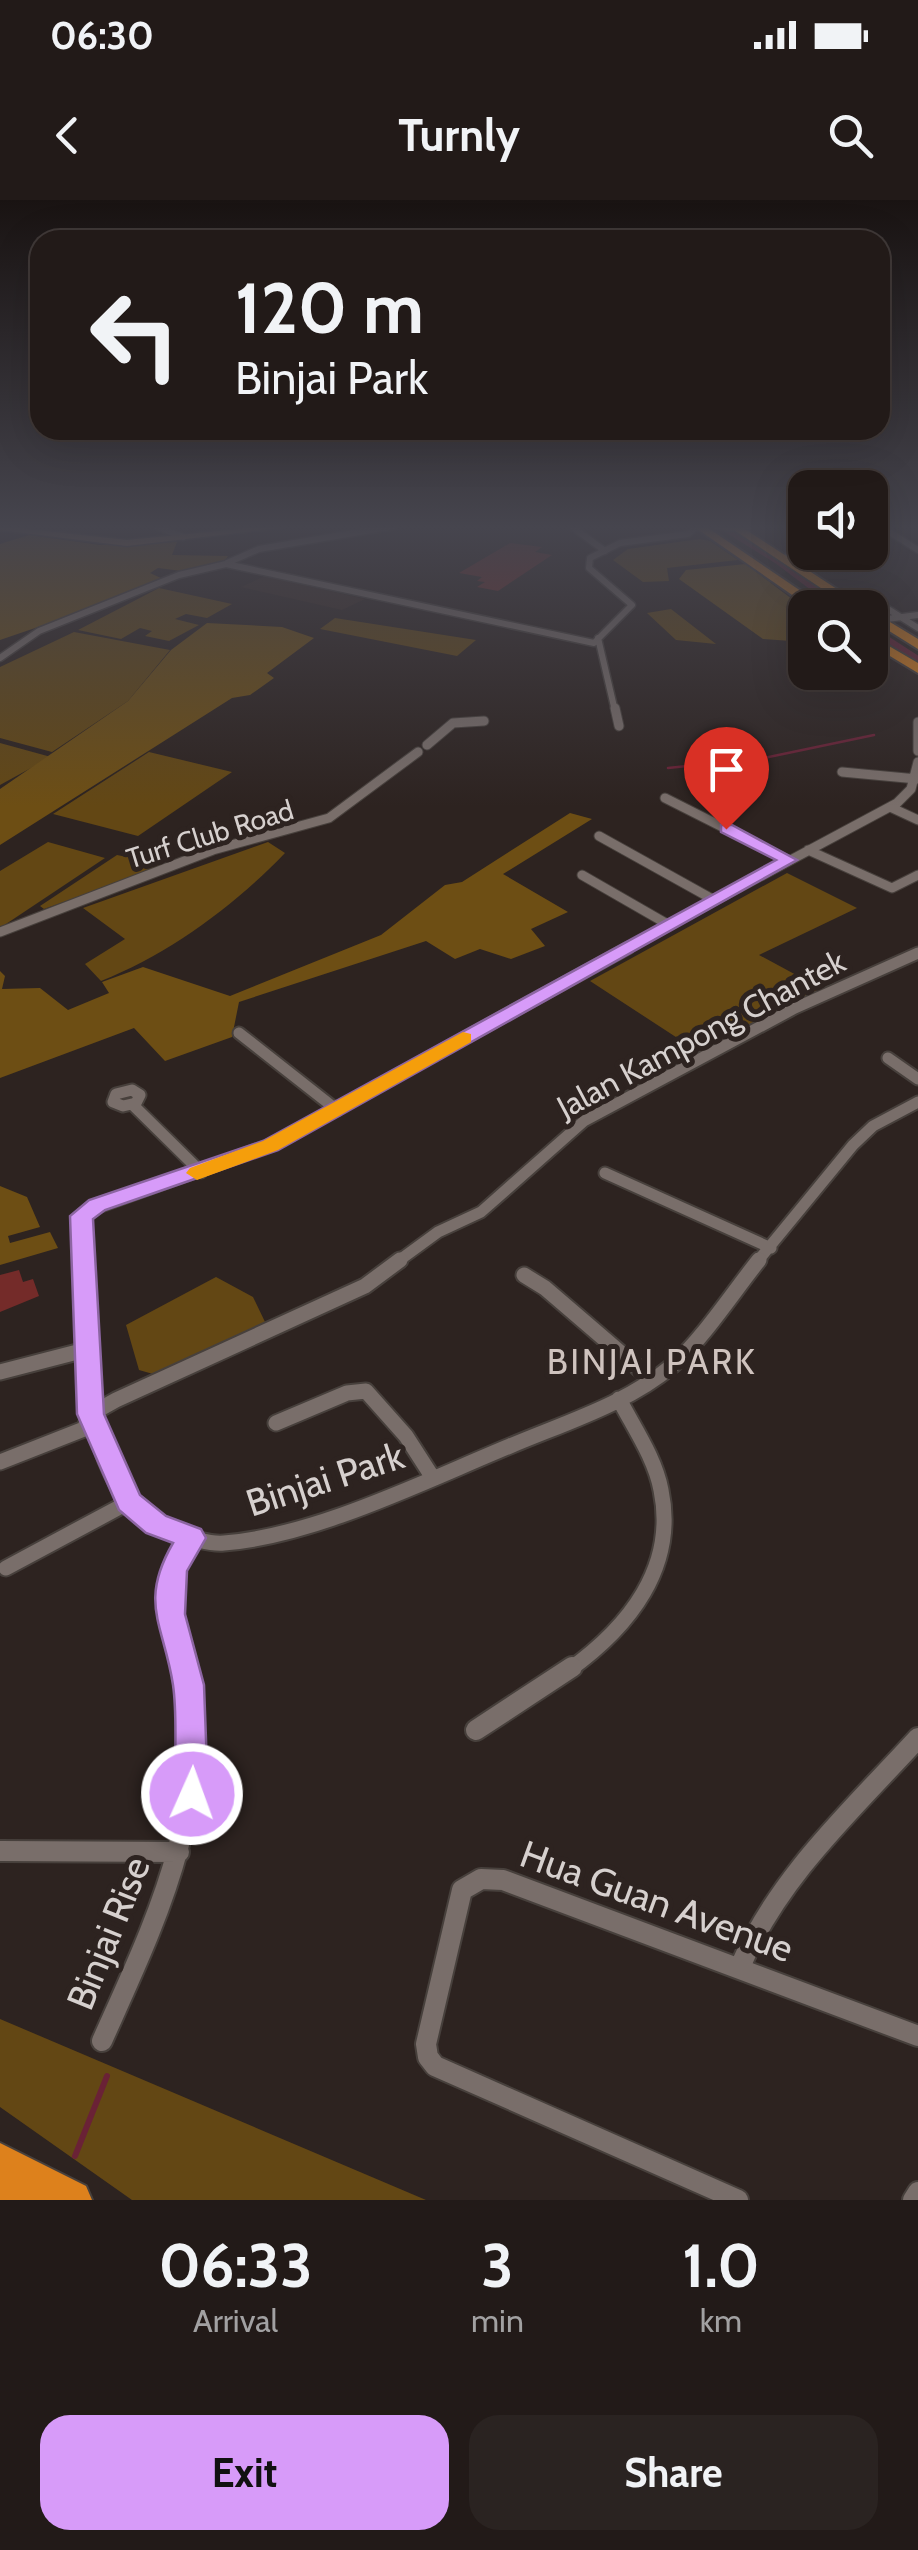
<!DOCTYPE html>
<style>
:root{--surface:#221a18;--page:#2a2321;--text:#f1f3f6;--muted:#a2a1a2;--line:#3f3837;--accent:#d79bf9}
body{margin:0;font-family:Cabin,sans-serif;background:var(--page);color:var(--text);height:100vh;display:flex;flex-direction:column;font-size:38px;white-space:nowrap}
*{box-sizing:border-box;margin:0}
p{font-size:32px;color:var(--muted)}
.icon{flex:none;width:55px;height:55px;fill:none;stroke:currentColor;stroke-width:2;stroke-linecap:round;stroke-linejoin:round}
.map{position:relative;height:2000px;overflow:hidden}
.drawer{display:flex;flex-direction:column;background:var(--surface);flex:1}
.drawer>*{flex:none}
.top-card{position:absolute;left:30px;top:30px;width:860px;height:210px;border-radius:30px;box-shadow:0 10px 40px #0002,0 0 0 2px var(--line);background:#221a18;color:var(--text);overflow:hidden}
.controls{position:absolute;left:788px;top:270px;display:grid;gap:20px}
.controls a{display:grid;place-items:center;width:100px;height:100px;border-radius:20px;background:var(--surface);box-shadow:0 10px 40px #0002,0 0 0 2px var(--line);font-size:50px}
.pin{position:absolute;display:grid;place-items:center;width:85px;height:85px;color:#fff;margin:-102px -42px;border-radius:50% 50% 50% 0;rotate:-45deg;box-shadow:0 0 10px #0007}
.pin .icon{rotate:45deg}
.me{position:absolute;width:110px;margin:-55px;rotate:2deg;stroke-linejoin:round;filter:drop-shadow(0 0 8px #0008)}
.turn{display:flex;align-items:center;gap:35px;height:210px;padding:0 40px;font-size:45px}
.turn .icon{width:130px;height:130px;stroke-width:2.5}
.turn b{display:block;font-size:70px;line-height:85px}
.eta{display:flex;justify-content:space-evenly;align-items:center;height:170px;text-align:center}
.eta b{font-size:60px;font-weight:700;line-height:70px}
.action{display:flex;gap:20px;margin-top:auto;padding:20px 40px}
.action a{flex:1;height:115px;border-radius:30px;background:var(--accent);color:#111;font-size:40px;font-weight:700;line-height:115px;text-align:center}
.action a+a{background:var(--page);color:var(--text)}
.status{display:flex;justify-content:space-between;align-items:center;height:70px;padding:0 50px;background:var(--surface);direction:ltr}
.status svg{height:28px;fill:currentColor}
header{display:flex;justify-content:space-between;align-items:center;height:130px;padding:0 40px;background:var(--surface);font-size:45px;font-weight:700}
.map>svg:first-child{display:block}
.built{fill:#392a24}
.green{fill:#634714}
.forest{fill:#6d4e14}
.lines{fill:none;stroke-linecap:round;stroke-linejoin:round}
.stream-far1{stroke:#6a2236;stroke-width:2.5}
.stream{stroke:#6a2236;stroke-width:6}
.canal{stroke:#6a2236;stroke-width:6}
.building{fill:#742b29}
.street-far4-casing{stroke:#47403c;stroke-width:9}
.street-far3-casing{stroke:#47403c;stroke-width:11}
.street-far2-casing{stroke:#47403c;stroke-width:15}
.street-far1-casing{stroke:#47403c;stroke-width:19}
.street-casing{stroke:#47403c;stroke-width:24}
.secondary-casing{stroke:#47403c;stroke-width:3}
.highway-casing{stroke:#47403c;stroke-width:4}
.street-far4{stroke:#796e6a;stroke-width:6}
.street-far3{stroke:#796e6a;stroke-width:9}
.street-far2{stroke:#796e6a;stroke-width:11}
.street-far1{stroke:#796e6a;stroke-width:15}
.street{stroke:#796e6a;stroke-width:20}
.secondary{fill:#977453;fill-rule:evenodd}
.highway{fill:#dd811c;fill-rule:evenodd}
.route{fill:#d79bf9;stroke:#8c65a2;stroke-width:2.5}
.slow{fill:#f59e0b}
.labels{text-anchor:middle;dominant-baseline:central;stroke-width:10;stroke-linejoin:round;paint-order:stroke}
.far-street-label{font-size:28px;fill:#d6d0ce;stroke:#2d2320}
.street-label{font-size:32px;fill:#d6d0ce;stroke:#2d2320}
.neighbourhood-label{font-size:35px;letter-spacing:2.5px;fill:#cfc3be;stroke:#2d2320}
.near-street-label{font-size:38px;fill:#d6d0ce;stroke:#2d2320}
</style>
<div class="status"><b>06:30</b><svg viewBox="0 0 49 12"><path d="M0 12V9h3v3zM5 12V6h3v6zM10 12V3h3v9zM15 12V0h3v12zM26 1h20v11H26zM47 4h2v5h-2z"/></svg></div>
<header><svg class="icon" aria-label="back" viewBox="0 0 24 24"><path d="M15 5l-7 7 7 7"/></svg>Turnly<svg class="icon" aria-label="search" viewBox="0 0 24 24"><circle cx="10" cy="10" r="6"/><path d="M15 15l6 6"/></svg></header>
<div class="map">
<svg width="918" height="2000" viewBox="0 0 918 2000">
<rect width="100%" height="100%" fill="#2d2320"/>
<path class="built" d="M265,376L365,399L342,410L241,387Z"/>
<path class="green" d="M700,339L710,341L738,360L667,368L669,381L643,382L613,360L628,349Z
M159,388L232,404L207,418L186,414L175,419L199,425L169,441L145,436L152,431L140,428L121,439L78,430Z
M671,409L716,444L676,440L647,413Z
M335,418L476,440L457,456L320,429Z
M74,432L170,450L128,501L52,552L0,538V467Z
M0,543L51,557L0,585Z
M149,552L232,572L138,636L53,614Z
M48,642L105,658L0,728V671Z
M268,642L285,653C234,706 169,754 101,781L85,764L125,739L83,708Z
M117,655L167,665L44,709L40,706Z
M787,673L857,708L759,755L824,790L715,843L699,833L682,841L590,781Z
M216,1077L253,1097L266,1124L160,1176L139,1170L126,1125Z
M0,1819L426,2000H132L0,1907Z"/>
<path class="forest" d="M29,335L100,345L177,342L172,355L228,356L223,363L182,371L158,368L150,373L163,379L117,400L0,440V344Z
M746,364L805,409V442L763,439L679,379L686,370Z
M207,423L282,427L314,438L267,473L274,478L250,495L232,498L0,645V589L128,501L171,450Z
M570,613L592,619L503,674L568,712L531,729L545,746L511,759L480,749L455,759L426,741L239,802L232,837L165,861L134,828L0,878V771L5,776L2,789L40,788L68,810L109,793L102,782L143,767L230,796L381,735L445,685L462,682Z
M0,986L27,997L40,1027L8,1036L10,1043L50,1032L58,1048L0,1065Z"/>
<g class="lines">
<path class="stream-far1" d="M668,568L764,558L874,535"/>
<path class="stream" d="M75,1956L107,1876"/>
<path class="canal" d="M721,326L779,362L840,408
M870,428L918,459"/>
</g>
<path class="building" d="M510,343L542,347L535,352L552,355L498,391L477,387L485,382L477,381L482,377L459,373Z
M19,1070L23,1082L33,1079L39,1096L0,1112V1075Z"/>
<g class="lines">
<defs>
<path id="street-far4" d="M156,326L183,337
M571,326L605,351
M880,326L918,350
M783,358L812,352
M227,363L259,349L395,326
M888,409L918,428
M879,420L918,415
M598,438L615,511
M0,458L39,431L179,375L226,364L594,443L632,405L589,368L590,358L620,343L688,334L698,326"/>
<path id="street-far3" d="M615,508L619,526
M918,522V551
M427,545L453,523L484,521
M842,572L917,579
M665,598L788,660
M890,607L918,620
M599,636L714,700
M808,650L892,688L918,675
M582,675L669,725
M0,732L213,650L329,618L418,552
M623,750L897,603L911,589L918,562"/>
<path id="street-far2" d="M239,833L337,910
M888,858L918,879
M132,890L140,895L136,903L123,906L113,902L116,894Z
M133,905L201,972
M605,973L771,1048
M84,1062L82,1016L87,1011L270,945L628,748
M397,1062L438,1032L481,1012L584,921L795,808L918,753
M757,1062L853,945L873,926L918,902"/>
<path id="street-far1" d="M84,1060C87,1137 79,1238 129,1302C145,1322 199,1345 224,1343C315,1336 425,1281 510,1246C564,1223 627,1204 673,1165C702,1140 734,1091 759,1060
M524,1075L545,1088L651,1179
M0,1172L89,1149
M276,1223L347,1193L366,1191L406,1236L433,1278
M0,1262L84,1229L91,1214L116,1200L365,1086L400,1060
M6,1368L129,1302
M185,1470C172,1413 163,1393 191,1338
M569,1470C629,1427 677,1367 661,1290C655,1258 634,1228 619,1199"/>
<path id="street" d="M476,1530L572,1467
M0,1651L179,1652
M740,1767C778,1677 853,1609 918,1538
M102,1841C156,1720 215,1603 184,1467
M738,2000L435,1866L428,1857L426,1844L462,1690L481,1679L503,1680L918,1836
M913,2000L918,1992"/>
<path id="secondary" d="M0,326L127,340L268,326H296L127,346L0,330Z
M701,326H772L730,331Z"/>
<path id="highway" d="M693,326H705L826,408H811Z
M728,326H740L866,408H851Z
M870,410L918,439V449L870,419Z
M870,435L918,463V473L870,444Z
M0,1943L86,1986L92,2000H0Z"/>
</defs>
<use href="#street-far4" class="street-far4-casing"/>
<use href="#street-far3" class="street-far3-casing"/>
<use href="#street-far2" class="street-far2-casing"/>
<use href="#street-far1" class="street-far1-casing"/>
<use href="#street" class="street-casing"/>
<use href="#secondary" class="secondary-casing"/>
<use href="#highway" class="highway-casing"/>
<use href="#street-far4" class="street-far4"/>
<use href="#street-far3" class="street-far3"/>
<use href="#street-far2" class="street-far2"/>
<use href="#street-far1" class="street-far1"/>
<use href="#street" class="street"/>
<use href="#secondary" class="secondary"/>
<use href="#highway" class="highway"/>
</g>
<linearGradient id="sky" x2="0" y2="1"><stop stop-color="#191312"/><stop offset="0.54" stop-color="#46454e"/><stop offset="1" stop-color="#46454e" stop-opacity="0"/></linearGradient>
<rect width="918" height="606" fill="url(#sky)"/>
<path class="route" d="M721,625H732L797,660L278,950L105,1010L93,1019L104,1214L140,1295L166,1316L201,1329L206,1338L187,1371L185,1414L204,1485L208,1594L204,1605L192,1610L180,1605L175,1594C174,1559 178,1520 173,1485C164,1425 138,1403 173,1343L146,1333L119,1310L77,1214L70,1016L89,1000L263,941L776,660L721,632Z"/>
<path class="slow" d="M463,832L471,834V842L278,950L197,980L186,973L190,968L263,941Z"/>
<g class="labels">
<g class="far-street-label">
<text transform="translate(210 634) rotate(-17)">Turf Club Road</text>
</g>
<g class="street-label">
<text transform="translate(701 834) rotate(-28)">Jalan Kampong Chantek</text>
</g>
<g class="neighbourhood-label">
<text x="652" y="1161">BINJAI PARK</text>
</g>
<g class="near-street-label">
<text transform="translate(325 1279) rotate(-18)">Binjai Park</text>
<text transform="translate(657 1701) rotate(20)">Hua Guan Avenue</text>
<text transform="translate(108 1733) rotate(-68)">Binjai Rise</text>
</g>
</g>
</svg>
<div class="controls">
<a><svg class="icon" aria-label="sound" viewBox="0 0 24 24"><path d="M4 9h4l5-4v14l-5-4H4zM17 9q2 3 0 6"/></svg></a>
<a><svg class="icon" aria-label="search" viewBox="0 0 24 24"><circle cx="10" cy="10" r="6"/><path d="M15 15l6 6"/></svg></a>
</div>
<div class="pin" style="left:726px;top:629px;background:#d93025"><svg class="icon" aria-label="arrive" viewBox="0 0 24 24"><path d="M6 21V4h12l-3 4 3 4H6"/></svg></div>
<svg class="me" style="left:192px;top:1594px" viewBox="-20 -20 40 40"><circle r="17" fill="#d79bf9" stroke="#fff" stroke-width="3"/><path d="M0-11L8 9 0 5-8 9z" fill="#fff"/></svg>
<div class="top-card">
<div class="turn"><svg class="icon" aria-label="left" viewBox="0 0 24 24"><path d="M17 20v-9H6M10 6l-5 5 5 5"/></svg><div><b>120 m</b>Binjai Park</div></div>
</div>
</div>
<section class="drawer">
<div class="eta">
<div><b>06:33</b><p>Arrival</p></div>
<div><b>3</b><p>min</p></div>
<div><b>1.0</b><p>km</p></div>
</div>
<div class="action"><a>Exit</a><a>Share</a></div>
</section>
